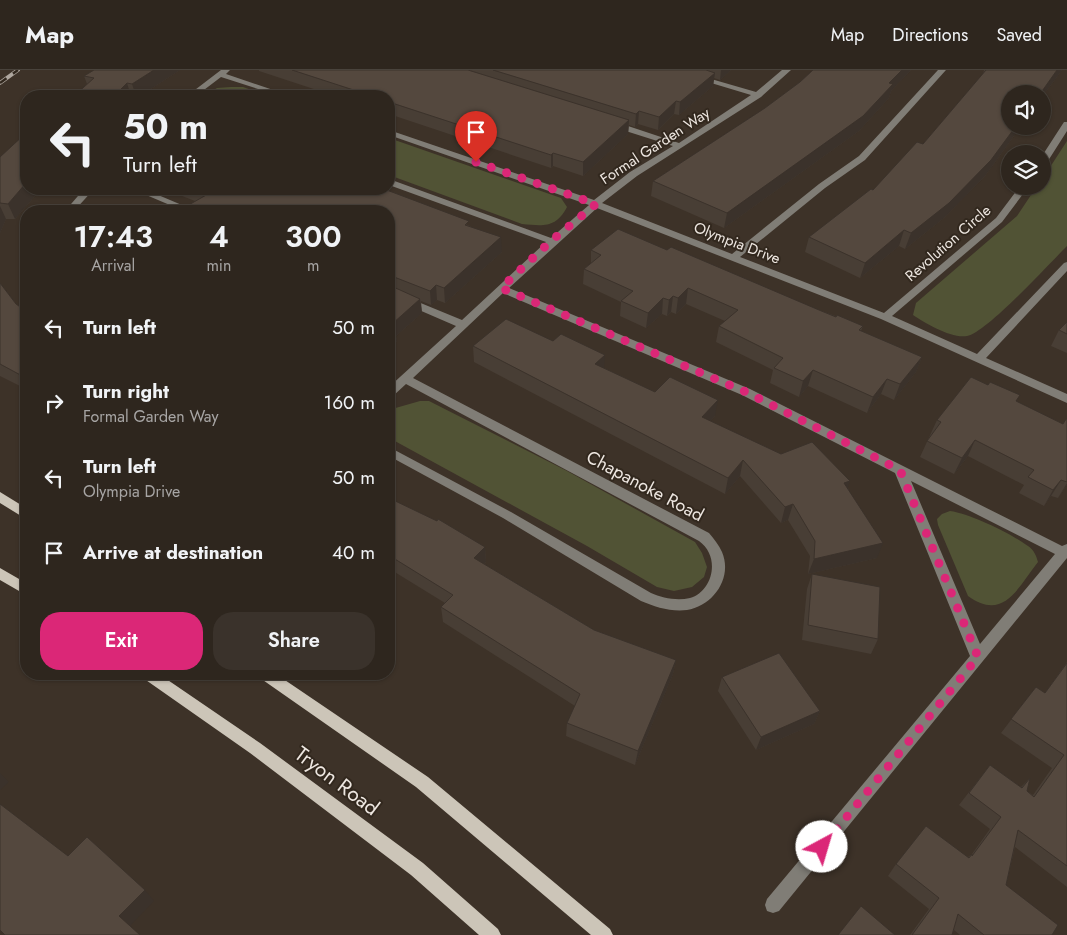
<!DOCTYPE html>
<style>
:root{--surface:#2e261e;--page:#3a322b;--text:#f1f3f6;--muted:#a7a5a4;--line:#49433c;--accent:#db2777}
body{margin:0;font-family:Jost,sans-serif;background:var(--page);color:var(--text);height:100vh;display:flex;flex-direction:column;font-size:19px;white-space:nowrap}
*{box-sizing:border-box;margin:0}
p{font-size:16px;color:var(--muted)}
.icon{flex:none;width:28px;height:28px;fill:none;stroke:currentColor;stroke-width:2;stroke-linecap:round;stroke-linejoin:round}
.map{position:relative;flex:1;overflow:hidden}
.panel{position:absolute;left:20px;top:135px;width:375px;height:475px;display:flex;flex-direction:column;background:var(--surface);border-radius:20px;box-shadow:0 1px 4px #0004,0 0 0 1px var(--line)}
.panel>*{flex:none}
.banner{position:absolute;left:20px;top:20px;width:375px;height:105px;border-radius:20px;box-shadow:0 1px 4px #0004,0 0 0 1px var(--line);background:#2e261e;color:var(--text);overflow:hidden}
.controls{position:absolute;left:1001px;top:15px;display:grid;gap:10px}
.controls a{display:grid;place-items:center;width:50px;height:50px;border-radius:50%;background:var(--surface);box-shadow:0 1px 4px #0004,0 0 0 1px var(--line);font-size:25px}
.pin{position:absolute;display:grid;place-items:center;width:42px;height:42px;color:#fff;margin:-51px -21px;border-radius:50% 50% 50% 0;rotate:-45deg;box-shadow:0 0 5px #0007}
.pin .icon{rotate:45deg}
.me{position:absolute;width:55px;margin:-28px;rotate:39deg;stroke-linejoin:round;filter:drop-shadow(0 0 4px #0008)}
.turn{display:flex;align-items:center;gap:18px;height:105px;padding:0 20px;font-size:22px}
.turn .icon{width:65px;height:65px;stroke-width:2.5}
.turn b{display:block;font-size:35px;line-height:42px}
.eta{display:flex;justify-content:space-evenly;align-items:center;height:85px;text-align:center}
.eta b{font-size:30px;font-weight:600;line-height:35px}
.action{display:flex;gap:10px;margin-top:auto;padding:10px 20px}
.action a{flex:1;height:58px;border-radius:20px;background:var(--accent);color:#fff;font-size:20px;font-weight:600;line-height:58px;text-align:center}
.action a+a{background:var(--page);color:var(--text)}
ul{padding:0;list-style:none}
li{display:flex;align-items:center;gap:15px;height:75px;padding:0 20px}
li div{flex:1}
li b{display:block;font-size:19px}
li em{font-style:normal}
header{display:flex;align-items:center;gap:30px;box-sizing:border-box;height:70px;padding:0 25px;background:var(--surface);border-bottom:1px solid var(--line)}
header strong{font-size:24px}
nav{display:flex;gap:28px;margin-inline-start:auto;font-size:18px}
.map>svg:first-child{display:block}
.green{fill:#515335}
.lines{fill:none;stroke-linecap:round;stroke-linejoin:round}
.minor{fill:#807d76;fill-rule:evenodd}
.major{fill:#ccc5b8;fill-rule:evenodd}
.rail-casing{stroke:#aea69e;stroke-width:4}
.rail{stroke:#32281e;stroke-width:2.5;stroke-dasharray:8;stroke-linecap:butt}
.wall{fill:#483e35}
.shaded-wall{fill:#3b322b}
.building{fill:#54483e;stroke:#3b322b}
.route{stroke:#db2777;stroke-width:9;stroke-dasharray:0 16.2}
.labels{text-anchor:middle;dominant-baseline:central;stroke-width:4;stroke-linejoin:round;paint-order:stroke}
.far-street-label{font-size:15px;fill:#eee7e1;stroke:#32281e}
.street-label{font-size:18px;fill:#eee7e1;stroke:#32281e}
.near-street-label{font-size:21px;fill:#eee7e1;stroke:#32281e}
</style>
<header>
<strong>Map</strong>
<nav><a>Map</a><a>Directions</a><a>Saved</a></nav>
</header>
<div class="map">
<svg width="1067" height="865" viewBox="0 0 1067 865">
<rect width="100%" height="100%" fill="#3d3228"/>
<path class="green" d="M231,17H243L269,26H204L217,18Z
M389,68L561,128L567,137C556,158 544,156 522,154L389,105Z
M1067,71V176C1050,193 986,263 967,266C952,269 925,253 913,245L916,233L1017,146L1037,116H1042L1043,108Z
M420,331H429L567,401L695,472L702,483L707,497L704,507L692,517L674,521L657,517L587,476L393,370L389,364V343L392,339Z
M950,441C971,444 1010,463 1028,476C1034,480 1036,485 1038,492C1018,517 1004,552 968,526L938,455L937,449L942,444Z"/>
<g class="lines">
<path class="minor" d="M221,0H230L226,4L291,26H280L221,7L196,26H187Z
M668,0H680L756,22L782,0H791L761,27L637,106L602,133L732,184L819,114L859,86L938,0H946L865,90L825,118L740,187L884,243L996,148L1020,116H1029L1002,152L892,246L977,284L1064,193L1067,192V201L986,288L1067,324V333L881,249L597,138L509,218L750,319L1062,476L1067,474V488L779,841L773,843L767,841L765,835L767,829L970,586L895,403L742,325L503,223L413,308L709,463C714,469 719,475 722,482C733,508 713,536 687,540C671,542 655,537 641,531L503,448L389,386V377L511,442L651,523C662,528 677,531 690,528C708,523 717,500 709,483C707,478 703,474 699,471L406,314L393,326L389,327V317L456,256L389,227V220L462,250L546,172L389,115V109L551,168L589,135L389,65V60L594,130L630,102L673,76L610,56V52H616L679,73L751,25ZM911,411L1055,484L980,574Z
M1064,52H1067V61L1046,94L1042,96V86Z
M84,119H94L74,141H65Z
M132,119H144L196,141H184Z"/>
<path class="major" d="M0,422L26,438V449L0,433Z
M0,498L26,513V525L0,510Z
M141,604H159L260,673L423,793L498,859L501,865H479L411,805L250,683L143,608Z
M258,604H276L428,707L610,859L613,865H591L416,717L260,608Z"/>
<defs>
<path id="rail" d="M0,13L18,0"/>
</defs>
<use href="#rail" class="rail-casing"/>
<use href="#rail" class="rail"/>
</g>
<path class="wall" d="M180,0L140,26H74L87,14L84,6Z
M259,0H731L720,10L714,8L713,16L679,45L674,44L658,60L638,54L635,57L629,55L628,64L583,106L553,96L551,98L389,44V26H335L259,1Z
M813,0H911L891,21L889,28L859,61L724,158L651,126L653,111L765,38L800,12Z
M984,0H1062L1042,27L1010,56H1021L985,106L944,148L905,179L899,176L860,208L805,182L809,167L873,120L923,74L983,4Z
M0,87L26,119H38L35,123L36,125L15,149H6L0,163Z
M164,119H384L470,156L502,182L445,233L437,230L431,235L421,231L422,243L396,266L397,271L389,279V141L195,131Z
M591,180H667L819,240L863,256L861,261L922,287L916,302L894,330L881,324L867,343L808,316L799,327L770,313L773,300L716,272L719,256L725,251L686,234L676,244L671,242L667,246L662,244L646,258L620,246L621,232L583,214L584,199L591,193Z
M0,213L16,234L26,241V319L0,306Z
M1067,252V283L1051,276L1059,260Z
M553,271L604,298L655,322L715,346L710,351L848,418L877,488L808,504L810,486L788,450L781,453L740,406L725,424L474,292L473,276Z
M1017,332L1063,354L1067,349V415L1058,428L1051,426L1044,436L1019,423L1024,415L968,386L954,404L920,387L937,350Z
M389,428L485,477L486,492L484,494L594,560L676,590L673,604L635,695L566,666L567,653L575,636L443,552L441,537L445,533L393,501L391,503L389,502Z
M812,504L878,569L871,584L802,570L807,519Z
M1067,592V817L1015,777L1006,815L1052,865H960L954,860L952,865H910L929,839L888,806L896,794L968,787L972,784L990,759L959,735L990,695L1021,717L1030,708L1027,721L1033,725L1052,698L1001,663L1036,617L1045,623Z
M722,607L820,641L814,654L756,680L718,621Z"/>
<path class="shaded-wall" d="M154,0H180L140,26H136L132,14Z
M721,0H731L720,10Z
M902,0H911L891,21L889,28L859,61L724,158L727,143L889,13Z
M1057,0H1062L1042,27V24H1040Z
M715,3L713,16L679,45L680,32Z
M127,13L131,26H114Z
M676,31L674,44L658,60L659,47Z
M639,41L638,54L635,57L636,44Z
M629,50L628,64L583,106V92Z
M1016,56H1021L985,106L944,148L905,179L911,163Z
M553,83V96L551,98V85Z
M26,113V119H38L35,123L36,125L15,149L8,134Z
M0,136L6,149L0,163Z
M904,160L899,176L860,208L865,193Z
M501,167L502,182L445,233L444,218Z
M436,215L437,230L431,235L430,221Z
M688,218L686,234L676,244L678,228Z
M673,226L671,242L667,246L669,230Z
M663,228L662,244L646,258L648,243Z
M420,229L422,243L396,266L397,271L389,279V262L392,254Z
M605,285L604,301L595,294Z
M922,287L916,302L894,330L900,314Z
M813,300L808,316L799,327L803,311Z
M887,309L881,324L867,343L873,327Z
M718,330L715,346L699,363L702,347Z
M975,370L968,386L954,404L962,388Z
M743,390L740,406L725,424L728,408Z
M1061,410L1051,426L1044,436L1053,420Z
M850,411L845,426L844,413Z
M1067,413V415L1058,428Z
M793,434L788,450L781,453L785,437Z
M883,473L877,488L808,504L814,489Z
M485,477L486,492L475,503L474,488Z
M390,486L393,501L391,503L389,491V487Z
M676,590L673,604L635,695L638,681Z
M820,641L814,654L756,680L761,667Z
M0,703L9,712L0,720Z
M145,820L154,831L129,857L119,846Z"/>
<path class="building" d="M94,0H154L132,14L127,13L114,26H74L94,8L84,6Z
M292,0H468L629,50L583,92L553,83L551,85L389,32V26H372Z
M493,0H706L715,3L680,32L676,31L659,47L639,41L636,44Z
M813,0H902L889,13L893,14L863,46L727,143L653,111L765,38L800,12Z
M986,0H1057L1040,24H1010V56H1016L991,90L949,133L911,163L904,160L865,193L809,167L871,119L873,120L917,72L923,74Z
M26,63V113L8,134L0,133V87Z
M195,119H384L469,151L465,155L501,167L444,218L436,215L430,221L389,205V141H178L208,124Z
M618,159L667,180L671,177L819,240L836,247L837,245L863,256L859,260L922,287L900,314L887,309L873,327L813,300L803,311L774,298L783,288L719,256L738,240L688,218L678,228L673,226L669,230L663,228L648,243L621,231L633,221L584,199L601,185L591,180Z
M0,213L16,234L26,241V308L0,294Z
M389,215L420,229L392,254L395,257L389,262Z
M506,249L553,271L561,264L605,285L595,294L655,322L670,307L718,330L702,347L781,384L812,372L850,411L844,413L883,473L814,489L815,471L793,434L785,437L743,390L728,408L473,276Z
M1067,252V264L1059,260Z
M971,307L988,315L990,312L1020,325L1016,331L1063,354L1066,349H1067V412L1061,410L1053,420L1028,407L1034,400L975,370L962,388L927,371L941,352L937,350Z
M389,428L437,451L438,449L485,477L474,488L594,560L676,590L638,681L567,653L580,624L441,537L453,525L390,486L389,487Z
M812,504L880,517L878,569L808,555Z
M779,583L820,641L761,667L722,607Z
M1067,593V796L1018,760L1006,815L1058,855L1052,865H984L958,844L952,865H912L939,828L896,794L926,756L969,788L972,784V786L1001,747L969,723L990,695L1022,718L1030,708L1027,721L1034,727L1064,685L1011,649L1036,617L1045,623Z
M0,734L68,786L87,767L145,820L119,846L140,865H5L0,860Z
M861,836L895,865H838Z"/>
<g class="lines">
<path class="route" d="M476,92L596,134L551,171L501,218L746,322L900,400L978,587L822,777"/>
</g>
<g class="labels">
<g class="far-street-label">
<text transform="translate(655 76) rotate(-33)">Formal Garden Way</text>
<text transform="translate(737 173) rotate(21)">Olympia Drive</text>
<text transform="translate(948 173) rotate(-41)">Revolution Circle</text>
</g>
<g class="street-label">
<text transform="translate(645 416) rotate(28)">Chapanoke Road</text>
</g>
<g class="near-street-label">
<text transform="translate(337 711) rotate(37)">Tryon Road</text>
</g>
</g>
</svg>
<div class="controls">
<a><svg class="icon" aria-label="sound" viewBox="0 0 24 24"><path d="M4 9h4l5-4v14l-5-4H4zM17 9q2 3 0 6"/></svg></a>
<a><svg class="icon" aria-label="layers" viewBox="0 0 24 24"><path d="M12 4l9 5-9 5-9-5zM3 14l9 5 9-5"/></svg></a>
</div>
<div class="pin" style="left:476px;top:92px;background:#d93025"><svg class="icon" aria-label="arrive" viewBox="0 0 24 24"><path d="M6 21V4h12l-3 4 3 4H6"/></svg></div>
<svg class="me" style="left:822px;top:777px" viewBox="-20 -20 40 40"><circle r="19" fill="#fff"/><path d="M0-13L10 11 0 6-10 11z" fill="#db2777"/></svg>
<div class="banner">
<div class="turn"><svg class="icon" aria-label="left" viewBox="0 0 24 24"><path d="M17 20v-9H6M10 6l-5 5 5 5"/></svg><div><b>50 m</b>Turn left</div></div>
</div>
<section class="panel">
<div class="eta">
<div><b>17:43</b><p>Arrival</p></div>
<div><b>4</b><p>min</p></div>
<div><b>300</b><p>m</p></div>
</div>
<ul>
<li><svg class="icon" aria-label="left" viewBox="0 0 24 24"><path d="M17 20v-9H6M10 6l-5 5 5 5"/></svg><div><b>Turn left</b></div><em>50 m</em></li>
<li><svg class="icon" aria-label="right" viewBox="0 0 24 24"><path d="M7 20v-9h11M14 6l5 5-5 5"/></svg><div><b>Turn right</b><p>Formal Garden Way</p></div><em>160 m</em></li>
<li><svg class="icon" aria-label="left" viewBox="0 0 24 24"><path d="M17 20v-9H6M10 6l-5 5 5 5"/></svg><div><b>Turn left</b><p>Olympia Drive</p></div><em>50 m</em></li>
<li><svg class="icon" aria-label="arrive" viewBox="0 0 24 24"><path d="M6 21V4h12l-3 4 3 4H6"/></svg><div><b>Arrive at destination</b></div><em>40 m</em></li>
</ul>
<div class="action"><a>Exit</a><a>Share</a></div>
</section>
</div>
